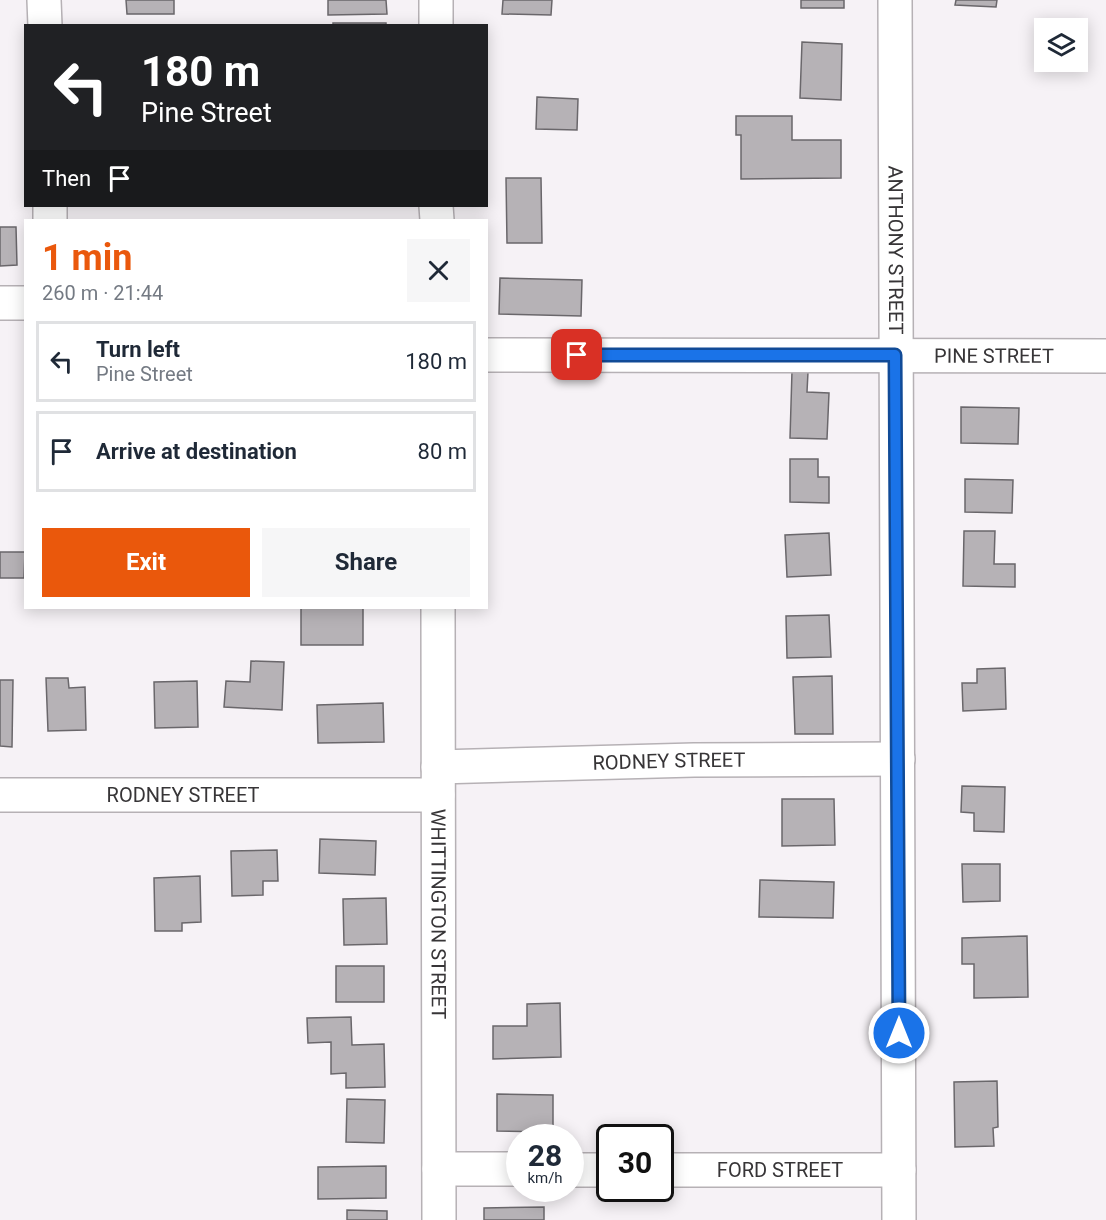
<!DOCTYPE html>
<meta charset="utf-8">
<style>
:root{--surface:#fff;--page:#f6f6f7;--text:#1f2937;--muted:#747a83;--line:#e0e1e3;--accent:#ea580c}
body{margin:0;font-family:Roboto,sans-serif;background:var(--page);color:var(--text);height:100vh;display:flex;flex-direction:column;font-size:22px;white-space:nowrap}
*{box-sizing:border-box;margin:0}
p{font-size:20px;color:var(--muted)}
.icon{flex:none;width:33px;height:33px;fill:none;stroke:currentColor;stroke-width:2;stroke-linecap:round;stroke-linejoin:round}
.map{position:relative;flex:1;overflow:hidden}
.sheet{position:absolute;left:24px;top:219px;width:464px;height:390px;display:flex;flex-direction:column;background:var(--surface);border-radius:0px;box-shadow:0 3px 15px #0003}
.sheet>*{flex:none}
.banner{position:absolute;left:24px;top:24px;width:464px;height:183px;border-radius:0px;box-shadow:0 3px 15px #0003;background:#202124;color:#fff;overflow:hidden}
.buttons{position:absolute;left:1034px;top:18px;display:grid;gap:12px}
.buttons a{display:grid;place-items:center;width:54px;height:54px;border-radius:0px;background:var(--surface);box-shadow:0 3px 15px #0003;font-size:30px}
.speed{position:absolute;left:506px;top:1124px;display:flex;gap:12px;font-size:30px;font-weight:700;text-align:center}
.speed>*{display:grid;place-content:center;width:78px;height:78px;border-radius:50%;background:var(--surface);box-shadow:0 3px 15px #0003;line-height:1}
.speed small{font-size:15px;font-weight:400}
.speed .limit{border:3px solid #111;border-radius:9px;background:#fff;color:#111}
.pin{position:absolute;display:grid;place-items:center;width:51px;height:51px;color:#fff;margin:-26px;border-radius:12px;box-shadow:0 3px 9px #0006}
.me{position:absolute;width:66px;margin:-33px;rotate:0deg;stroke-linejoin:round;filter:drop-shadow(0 0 4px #0008)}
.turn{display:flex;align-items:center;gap:21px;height:126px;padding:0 18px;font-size:27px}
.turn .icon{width:78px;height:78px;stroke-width:2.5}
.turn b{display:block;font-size:42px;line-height:51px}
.then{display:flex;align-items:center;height:57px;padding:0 18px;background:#0003;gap:12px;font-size:22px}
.round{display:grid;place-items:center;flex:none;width:63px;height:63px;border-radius:0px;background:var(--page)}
.headline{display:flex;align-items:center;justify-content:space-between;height:102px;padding:0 18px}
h1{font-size:36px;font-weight:700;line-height:45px;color:var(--accent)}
.action{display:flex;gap:12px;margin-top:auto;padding:12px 18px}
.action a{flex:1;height:69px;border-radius:0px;background:var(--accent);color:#fff;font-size:24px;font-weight:700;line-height:69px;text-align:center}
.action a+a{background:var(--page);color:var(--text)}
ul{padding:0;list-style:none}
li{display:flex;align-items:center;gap:18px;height:81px;margin:0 12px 9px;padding:0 6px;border:3px solid var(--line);border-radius:0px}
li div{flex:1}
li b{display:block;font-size:22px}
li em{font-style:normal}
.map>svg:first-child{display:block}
.building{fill:#b6b2b6;stroke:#6a676b;stroke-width:1.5}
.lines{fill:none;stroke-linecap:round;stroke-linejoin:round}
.minor-casing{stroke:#b6b1b5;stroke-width:36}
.minor{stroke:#fff;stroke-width:33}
.route-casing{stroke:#114b97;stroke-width:15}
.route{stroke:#1a73e8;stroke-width:10}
.labels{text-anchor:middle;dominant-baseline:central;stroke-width:4.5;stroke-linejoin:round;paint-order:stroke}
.street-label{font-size:20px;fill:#373537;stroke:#f6f2f6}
</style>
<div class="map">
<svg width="1106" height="1220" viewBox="0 0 1106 1220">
<rect width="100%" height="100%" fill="#f6f2f6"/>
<path class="building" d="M126,0H174V14H127Z
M328,0H386L387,14L328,15Z
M503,0H552L551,15L502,14Z
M801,0H844V8H801Z
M956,0H997L996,7L955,5Z
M333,23H386V26H333Z
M802,42L842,44L841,100L800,98Z
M537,97L578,99L577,130L536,129Z
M736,116H792V140H841V178L741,179V135H736Z
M506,178H541L542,243H507Z
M0,227H16L17,265L0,266Z
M500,278L582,280L581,316L499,314Z
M792,371L808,372L807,392L829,393L827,439L790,438Z
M961,407L1019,408L1018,444L961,443Z
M790,459H818V477H829V503L790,502Z
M965,479L1013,480L1012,513L965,512Z
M964,531H995L994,564H1015V587L963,586Z
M829,533L831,575L787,577L785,535Z
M0,552H25L24,578H0Z
M301,608H363V645H301Z
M829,615L831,657L787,658L786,616Z
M251,661L284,662L282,710L224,707L226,681L250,682Z
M1005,668L1006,709L963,711L962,683H977V669Z
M832,676L833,734H795L793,677Z
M46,678H68L69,688L85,687L86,730L48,731Z
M0,680H13L12,747L0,746Z
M197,681L198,727L155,728L154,682Z
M383,703L384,742L318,743L317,705Z
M962,786L1005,787L1004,832L974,831V813L961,812Z
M782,799H834L835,845L782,846Z
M320,839L376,841L375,875L319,873Z
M277,850L278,881H263V895L232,896L231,851Z
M962,864H1000V901L963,902Z
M200,876L201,922L182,923V931H155L154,878Z
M760,880L834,882L833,918L759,917Z
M386,898L387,944L344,945L343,899Z
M1027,936L1028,997L974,998V964H962V938Z
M336,966H384V1002H336Z
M560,1003L561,1057L493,1059V1026H527V1004Z
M351,1017L352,1045L384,1044L385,1087L346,1088V1073L331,1074V1042L308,1043L307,1018Z
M997,1081L998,1127L993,1128L994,1146L955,1147L954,1082Z
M497,1094L553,1095V1132L497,1131Z
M347,1099L385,1100L384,1143L346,1142Z
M386,1166V1198L318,1199V1167Z
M544,1207V1220H484V1208Z
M347,1210L387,1211V1220H347Z"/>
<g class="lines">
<defs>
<g id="minor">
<path d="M44,0L45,26"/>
<path d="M436,0V26"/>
<path id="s1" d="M895,0L899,1220"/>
<path d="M50,206V220"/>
<path d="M436,206L437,220"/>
<path d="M0,303H26"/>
<path id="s2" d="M486,355L1106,356"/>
<path id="s3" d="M438,608L439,1220"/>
<path id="s4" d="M438,767L694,760L898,759"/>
<path id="s5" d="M0,795H438"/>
<path d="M439,1169H519"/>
<path d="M570,1170H609"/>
<path id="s6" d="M660,1170H899"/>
</g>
</defs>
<use href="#minor" class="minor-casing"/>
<use href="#minor" class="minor"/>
</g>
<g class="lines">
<defs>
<path id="route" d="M577,355H895L899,1033"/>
</defs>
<use href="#route" class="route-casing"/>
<use href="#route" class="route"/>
</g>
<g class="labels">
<g class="street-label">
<text stroke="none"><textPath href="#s1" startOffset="250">ANTHONY STREET</textPath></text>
<text stroke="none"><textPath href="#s2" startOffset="508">PINE STREET</textPath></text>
<text stroke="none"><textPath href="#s4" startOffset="231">RODNEY STREET</textPath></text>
<text stroke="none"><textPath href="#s5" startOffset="183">RODNEY STREET</textPath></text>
<text stroke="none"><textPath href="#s3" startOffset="306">WHITTINGTON STREET</textPath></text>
<text stroke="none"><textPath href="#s6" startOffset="120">FORD STREET</textPath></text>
</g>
</g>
</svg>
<div class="buttons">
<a><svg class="icon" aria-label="layers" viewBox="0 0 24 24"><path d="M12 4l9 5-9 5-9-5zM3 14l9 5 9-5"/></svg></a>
</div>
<div class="speed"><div>28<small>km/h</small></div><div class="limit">30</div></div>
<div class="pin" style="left:577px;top:355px;background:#d93025"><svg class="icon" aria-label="arrive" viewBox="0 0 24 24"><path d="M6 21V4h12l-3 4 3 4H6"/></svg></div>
<svg class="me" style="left:899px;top:1033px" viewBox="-20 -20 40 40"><circle r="17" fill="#1a73e8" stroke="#fff" stroke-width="3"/><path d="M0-11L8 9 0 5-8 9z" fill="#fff"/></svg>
<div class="banner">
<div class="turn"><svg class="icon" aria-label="left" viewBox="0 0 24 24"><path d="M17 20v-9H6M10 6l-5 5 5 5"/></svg><div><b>180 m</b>Pine Street</div></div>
<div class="then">Then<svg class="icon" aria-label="arrive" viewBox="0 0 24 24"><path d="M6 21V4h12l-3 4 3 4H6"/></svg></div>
</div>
<section class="sheet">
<div class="headline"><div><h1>1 min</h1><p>260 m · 21:44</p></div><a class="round"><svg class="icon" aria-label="close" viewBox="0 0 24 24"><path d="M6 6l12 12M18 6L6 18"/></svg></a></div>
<ul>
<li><svg class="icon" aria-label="left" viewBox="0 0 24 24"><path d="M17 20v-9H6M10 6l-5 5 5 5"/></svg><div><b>Turn left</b><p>Pine Street</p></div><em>180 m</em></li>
<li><svg class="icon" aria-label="arrive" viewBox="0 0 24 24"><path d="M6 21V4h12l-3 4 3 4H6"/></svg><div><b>Arrive at destination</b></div><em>80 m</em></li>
</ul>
<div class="action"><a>Exit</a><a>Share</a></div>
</section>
</div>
